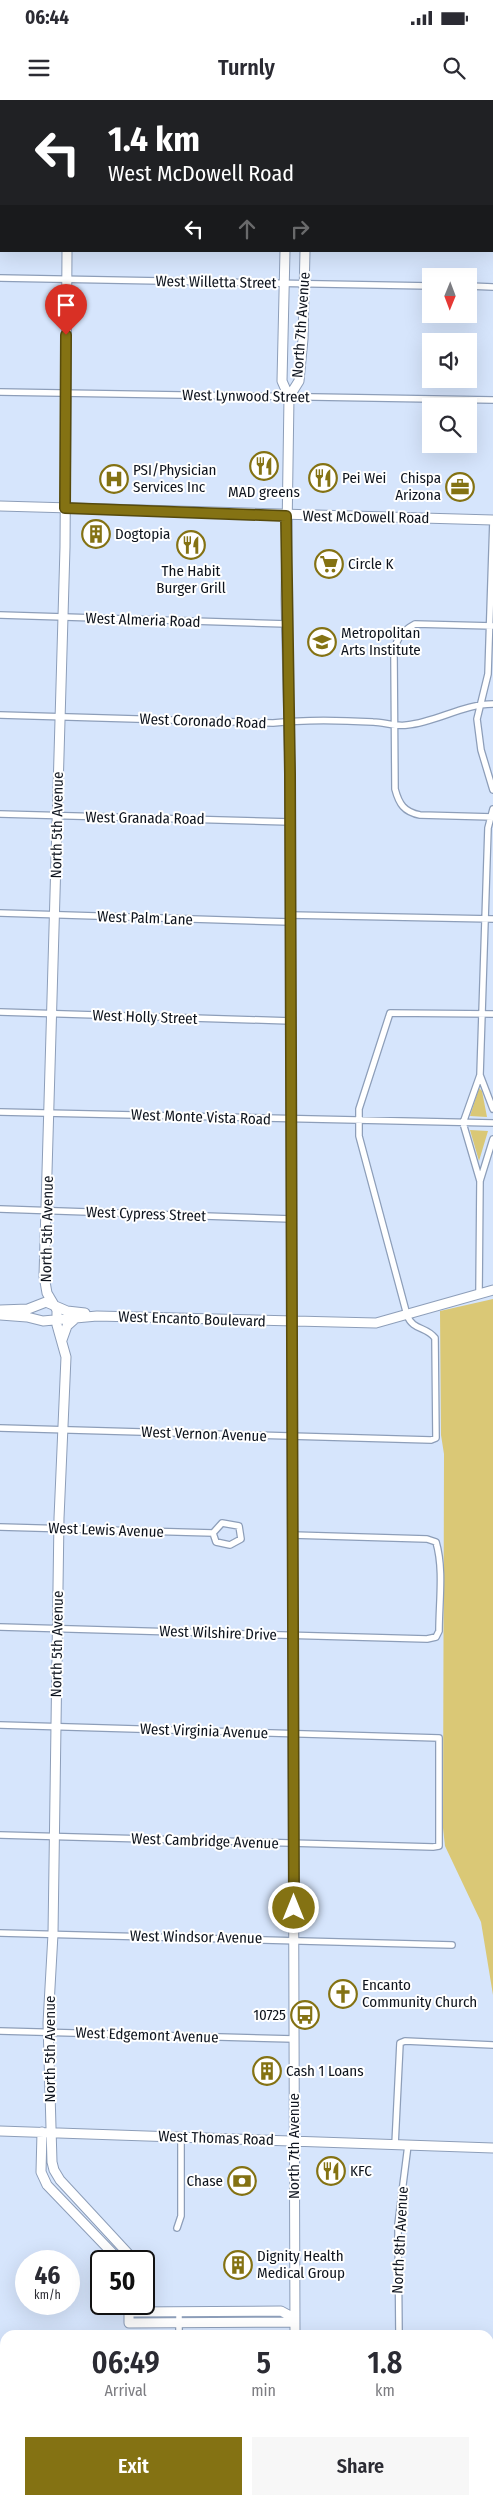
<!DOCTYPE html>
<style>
:root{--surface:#fff;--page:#f7f7f7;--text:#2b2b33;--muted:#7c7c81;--accent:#847213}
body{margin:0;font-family:"Fira Sans Condensed",sans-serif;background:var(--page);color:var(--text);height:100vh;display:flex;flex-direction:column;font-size:19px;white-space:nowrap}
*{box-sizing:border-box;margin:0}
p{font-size:16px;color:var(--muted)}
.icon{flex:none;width:28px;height:28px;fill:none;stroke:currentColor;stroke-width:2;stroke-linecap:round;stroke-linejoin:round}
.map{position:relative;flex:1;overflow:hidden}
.details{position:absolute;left:0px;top:2230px;width:494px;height:175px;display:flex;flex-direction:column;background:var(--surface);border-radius:15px 15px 0 0;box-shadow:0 5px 20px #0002}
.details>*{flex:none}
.hud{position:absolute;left:0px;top:0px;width:494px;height:152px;box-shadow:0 5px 20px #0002;background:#202124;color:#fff;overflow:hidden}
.needle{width:32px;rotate:181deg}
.controls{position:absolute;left:422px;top:168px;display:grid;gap:10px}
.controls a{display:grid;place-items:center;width:55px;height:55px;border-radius:0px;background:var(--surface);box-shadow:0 5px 20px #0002;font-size:25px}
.speed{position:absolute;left:15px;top:2150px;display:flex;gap:10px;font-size:25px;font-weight:700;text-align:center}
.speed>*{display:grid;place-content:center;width:65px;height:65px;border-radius:50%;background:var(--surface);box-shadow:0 5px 20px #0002;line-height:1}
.speed small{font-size:12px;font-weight:400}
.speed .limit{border:2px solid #111;border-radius:8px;background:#fff;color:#111}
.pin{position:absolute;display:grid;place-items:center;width:42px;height:42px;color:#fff;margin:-51px -21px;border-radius:50% 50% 50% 0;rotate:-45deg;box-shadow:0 0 5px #0007}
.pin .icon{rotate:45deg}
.me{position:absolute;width:55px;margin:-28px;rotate:0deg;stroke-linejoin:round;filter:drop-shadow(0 0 4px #0008)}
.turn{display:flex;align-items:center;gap:18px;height:105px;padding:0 25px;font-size:22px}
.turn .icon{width:65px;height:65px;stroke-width:2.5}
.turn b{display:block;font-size:35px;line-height:42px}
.lanes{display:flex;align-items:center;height:48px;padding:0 25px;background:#0003;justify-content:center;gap:25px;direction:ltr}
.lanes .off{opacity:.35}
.eta{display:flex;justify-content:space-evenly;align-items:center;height:85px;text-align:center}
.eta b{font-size:30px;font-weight:600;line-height:35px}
.button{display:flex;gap:10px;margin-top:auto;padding:10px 25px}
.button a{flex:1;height:58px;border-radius:0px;background:var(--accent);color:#fff;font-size:20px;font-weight:600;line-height:58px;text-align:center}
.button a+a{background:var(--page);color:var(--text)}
.status{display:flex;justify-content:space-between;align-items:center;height:35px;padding:0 25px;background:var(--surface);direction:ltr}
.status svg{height:14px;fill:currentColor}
header{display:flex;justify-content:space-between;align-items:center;height:65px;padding:0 25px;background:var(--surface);font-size:22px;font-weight:600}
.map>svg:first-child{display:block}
.green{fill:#dac876}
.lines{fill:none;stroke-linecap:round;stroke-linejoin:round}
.street-casing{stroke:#8d9eb9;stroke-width:8}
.secondary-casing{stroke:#8d9eb9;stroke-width:11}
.primary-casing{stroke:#8d9eb9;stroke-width:11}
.highway-casing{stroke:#8d9eb9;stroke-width:12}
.street{stroke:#fff;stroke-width:5.5}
.secondary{stroke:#fff;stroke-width:9}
.primary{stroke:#fff;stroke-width:9}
.highway{stroke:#fff;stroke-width:10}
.route-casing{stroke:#564a0c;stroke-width:12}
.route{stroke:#847213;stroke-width:9}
.labels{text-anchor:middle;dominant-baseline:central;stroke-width:4;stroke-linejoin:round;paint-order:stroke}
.street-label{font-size:15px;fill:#0e141e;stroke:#fff}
.poi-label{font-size:15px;fill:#0e141e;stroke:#fff;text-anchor:start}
</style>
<div class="status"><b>06:44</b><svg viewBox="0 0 49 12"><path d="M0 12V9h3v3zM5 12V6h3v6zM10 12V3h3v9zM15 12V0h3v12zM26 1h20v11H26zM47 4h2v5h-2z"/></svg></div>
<header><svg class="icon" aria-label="menu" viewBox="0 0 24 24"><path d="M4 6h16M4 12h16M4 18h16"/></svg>Turnly<svg class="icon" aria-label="search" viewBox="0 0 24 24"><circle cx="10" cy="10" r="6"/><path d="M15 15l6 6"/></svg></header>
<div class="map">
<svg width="493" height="2405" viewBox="0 0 493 2405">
<rect width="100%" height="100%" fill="#d6e5fc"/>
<path class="green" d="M0,0L36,1H1L0,52Z
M479,988L482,991L487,1017L470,1016Z
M470,1030L488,1031L479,1061Z
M493,1199V1895L481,1822L445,1746L443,1728L444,1354L441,1335L440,1211Z"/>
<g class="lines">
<defs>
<path id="street" d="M333,0V1
M0,64H1
M492,72H493
M0,178L431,186
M469,186L493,187
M0,292L493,300
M493,420L488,574L477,619L481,650L493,690
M0,515L287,524
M493,526L415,524C402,531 394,541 394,556L395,689C399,704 404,712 420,715L493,717
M0,615L273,623C307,619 339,620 373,622C384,622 396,627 407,625C437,622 463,604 493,604
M0,714L290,722
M0,813L290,822
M290,815L493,819
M0,912L291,921
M480,975L493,1009
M0,1012L493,1023
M480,1081L463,1023L480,975L488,728L493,709
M0,1109L291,1119
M479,1193L480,1081L493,1039
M0,1328L431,1340L436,1338L435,1238C426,1226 413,1231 407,1215L359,1036V1009L390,913L493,914
M222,1423L239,1426L241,1439L230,1445L216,1442L213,1433Z
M0,1427L213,1433
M0,1527L427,1539L436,1537L439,1531C439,1502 444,1469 436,1442L427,1439L292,1435
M0,1625L439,1638V1746L433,1747L0,1735
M0,1833L452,1845
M0,1931L294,1939
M395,2045L400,1943L405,1941L493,1945
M177,2128L181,2116V2037
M179,2212V2235
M399,2235L398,2124L408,2045
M489,2343L493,2342
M180,2400V2405
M55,2405V2400"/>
<path id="secondary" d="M44,0V1
M286,1V0
M303,1V0
M67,151L65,447L44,1176L47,1193L57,1210V1225L66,1257L59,1418L53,1834L48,1923L52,2062L54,2070L60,2080L135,2161
M285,151L282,281L289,297L286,499L290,674L295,2235
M289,297L299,281L303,239L305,151
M0,1210L28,1209L46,1202L67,1211L85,1213
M0,1215L27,1217L43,1221L97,1216L376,1223L493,1190
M62,1240L67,1226L76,1218
M0,2031L493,2048
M42,2032L41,2072L47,2085L120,2161
M129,2204V2223L295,2222
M129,2212L281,2211L294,2218
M297,2400V2405
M196,2405L210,2400
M227,2405L284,2400"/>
<path id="primary" d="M0,406L493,420"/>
<path id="highway" d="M312,1V0"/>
</defs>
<use href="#street" class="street-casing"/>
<use href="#secondary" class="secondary-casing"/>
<use href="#primary" class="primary-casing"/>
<use href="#highway" class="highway-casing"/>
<use href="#street" class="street"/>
<use href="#secondary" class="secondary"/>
<use href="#primary" class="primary"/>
<use href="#highway" class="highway"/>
</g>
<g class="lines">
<defs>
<path id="route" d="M66,235L65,408L286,416L290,674L294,1808"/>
</defs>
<use href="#route" class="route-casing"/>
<use href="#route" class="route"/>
</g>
<defs>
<symbol id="restaurant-ring" viewBox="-11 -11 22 22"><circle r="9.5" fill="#fff" stroke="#847213" stroke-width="1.5"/><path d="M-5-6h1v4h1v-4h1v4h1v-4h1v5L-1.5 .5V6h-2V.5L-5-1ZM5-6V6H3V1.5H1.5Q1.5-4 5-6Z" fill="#847213"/></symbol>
<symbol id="hospital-ring" viewBox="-11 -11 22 22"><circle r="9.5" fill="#fff" stroke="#847213" stroke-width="1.5"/><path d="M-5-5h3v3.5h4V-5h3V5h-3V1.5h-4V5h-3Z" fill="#847213"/></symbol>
<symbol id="office-ring" viewBox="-11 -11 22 22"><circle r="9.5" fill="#fff" stroke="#847213" stroke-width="1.5"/><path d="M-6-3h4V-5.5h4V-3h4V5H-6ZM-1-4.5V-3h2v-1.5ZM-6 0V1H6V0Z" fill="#847213"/></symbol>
<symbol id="building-ring" viewBox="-11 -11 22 22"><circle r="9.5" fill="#fff" stroke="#847213" stroke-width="1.5"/><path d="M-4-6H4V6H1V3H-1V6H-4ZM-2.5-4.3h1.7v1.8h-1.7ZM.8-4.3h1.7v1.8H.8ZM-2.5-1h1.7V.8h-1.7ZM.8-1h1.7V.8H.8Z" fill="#847213"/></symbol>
<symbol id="supermarket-ring" viewBox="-11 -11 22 22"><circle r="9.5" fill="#fff" stroke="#847213" stroke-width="1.5"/><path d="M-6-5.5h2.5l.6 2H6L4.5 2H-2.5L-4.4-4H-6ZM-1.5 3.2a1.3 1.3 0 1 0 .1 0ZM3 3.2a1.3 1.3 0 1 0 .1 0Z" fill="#847213"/></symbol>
<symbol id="school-ring" viewBox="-11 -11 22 22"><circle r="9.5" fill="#fff" stroke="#847213" stroke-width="1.5"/><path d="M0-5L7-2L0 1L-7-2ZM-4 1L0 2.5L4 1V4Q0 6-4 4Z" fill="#847213"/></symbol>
<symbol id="church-ring" viewBox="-11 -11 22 22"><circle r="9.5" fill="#fff" stroke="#847213" stroke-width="1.5"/><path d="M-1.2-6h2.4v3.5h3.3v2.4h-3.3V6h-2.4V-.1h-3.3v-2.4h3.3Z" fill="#847213"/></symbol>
<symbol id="bus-ring" viewBox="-11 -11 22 22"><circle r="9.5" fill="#fff" stroke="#847213" stroke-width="1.5"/><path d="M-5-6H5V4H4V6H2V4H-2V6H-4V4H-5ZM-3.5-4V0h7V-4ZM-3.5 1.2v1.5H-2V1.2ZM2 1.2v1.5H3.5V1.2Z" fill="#847213"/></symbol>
<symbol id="bank-ring" viewBox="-11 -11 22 22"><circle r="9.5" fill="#fff" stroke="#847213" stroke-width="1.5"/><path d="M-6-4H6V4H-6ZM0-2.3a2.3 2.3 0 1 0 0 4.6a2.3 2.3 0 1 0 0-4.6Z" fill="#847213"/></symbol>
</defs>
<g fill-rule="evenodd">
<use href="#restaurant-ring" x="248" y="350" width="32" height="32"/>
<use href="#restaurant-ring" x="307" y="362" width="32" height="32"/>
<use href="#hospital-ring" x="98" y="363" width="32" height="32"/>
<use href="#office-ring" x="444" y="371" width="32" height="32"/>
<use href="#building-ring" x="80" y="418" width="32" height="32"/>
<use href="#restaurant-ring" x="175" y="429" width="32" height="32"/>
<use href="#supermarket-ring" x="313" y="448" width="32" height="32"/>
<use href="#school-ring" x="306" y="526" width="32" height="32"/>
<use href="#church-ring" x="327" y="1878" width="32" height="32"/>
<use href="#bus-ring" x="289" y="1899" width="32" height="32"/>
<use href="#building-ring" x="251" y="1955" width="32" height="32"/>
<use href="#restaurant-ring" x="315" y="2055" width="32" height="32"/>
<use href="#bank-ring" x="226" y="2065" width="32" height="32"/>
<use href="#building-ring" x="222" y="2149" width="32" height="32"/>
</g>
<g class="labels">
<g class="street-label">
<text transform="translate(216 182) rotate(1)">West Willetta Street</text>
<text transform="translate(301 225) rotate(-86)">North 7th Avenue</text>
<text transform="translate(246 296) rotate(1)">West Lynwood Street</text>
<text transform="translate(366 417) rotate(1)">West McDowell Road</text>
<text transform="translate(143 520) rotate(2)">West Almeria Road</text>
<text transform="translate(203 621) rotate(2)">West Coronado Road</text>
<text transform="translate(145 718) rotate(1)">West Granada Road</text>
<text transform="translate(57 725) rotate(-89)">North 5th Avenue</text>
<text transform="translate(145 818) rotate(2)">West Palm Lane</text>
<text transform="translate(145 917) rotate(2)">West Holly Street</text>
<text transform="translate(201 1017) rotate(2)">West Monte Vista Road</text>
<text transform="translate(146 1114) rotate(2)">West Cypress Street</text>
<text transform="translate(47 1129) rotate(-89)">North 5th Avenue</text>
<text transform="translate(192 1219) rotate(2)">West Encanto Boulevard</text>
<text transform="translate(204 1334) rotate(2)">West Vernon Avenue</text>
<text transform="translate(106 1430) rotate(2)">West Lewis Avenue</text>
<text transform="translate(218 1533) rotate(2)">West Wilshire Drive</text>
<text transform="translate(57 1544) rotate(-89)">North 5th Avenue</text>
<text transform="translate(204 1631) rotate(2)">West Virginia Avenue</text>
<text transform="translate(205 1741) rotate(2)">West Cambridge Avenue</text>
<text transform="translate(196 1837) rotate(1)">West Windsor Avenue</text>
<text transform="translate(147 1935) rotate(2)">West Edgemont Avenue</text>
<text transform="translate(50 1949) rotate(-90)">North 5th Avenue</text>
<text transform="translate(216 2038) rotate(2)">West Thomas Road</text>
<text transform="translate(294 2046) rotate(-90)">North 7th Avenue</text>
<text transform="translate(400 2140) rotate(-87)">North 8th Avenue</text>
</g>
<g class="poi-label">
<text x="133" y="370">PSI/Physician<tspan x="133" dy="17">Services Inc</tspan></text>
<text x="342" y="378">Pei Wei</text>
<text x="441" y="378" text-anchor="end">Chispa<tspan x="441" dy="17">Arizona</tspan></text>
<text x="264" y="392" text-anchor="middle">MAD greens</text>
<text x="115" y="434">Dogtopia</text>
<text x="348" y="464">Circle K</text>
<text x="191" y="471" text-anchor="middle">The Habit<tspan x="191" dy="17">Burger Grill</tspan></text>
<text x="341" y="533">Metropolitan<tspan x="341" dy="17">Arts Institute</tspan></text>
<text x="362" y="1885">Encanto<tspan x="362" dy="17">Community Church</tspan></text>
<text x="286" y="1915" text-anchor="end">10725</text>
<text x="286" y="1971">Cash 1 Loans</text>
<text x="350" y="2071">KFC</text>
<text x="223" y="2081" text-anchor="end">Chase</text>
<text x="257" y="2156">Dignity Health<tspan x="257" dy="17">Medical Group</tspan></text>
</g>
</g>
</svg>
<div class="controls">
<a><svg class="needle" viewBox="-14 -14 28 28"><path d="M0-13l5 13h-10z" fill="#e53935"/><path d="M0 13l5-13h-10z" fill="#7c7c81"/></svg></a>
<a><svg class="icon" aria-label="sound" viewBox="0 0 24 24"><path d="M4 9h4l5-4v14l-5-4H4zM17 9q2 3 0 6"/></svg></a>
<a><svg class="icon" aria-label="search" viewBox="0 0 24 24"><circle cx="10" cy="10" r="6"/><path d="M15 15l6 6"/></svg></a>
</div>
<div class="speed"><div>46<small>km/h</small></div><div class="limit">50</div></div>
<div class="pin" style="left:66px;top:235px;background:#d93025"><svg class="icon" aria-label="arrive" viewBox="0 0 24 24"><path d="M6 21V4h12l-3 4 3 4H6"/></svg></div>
<svg class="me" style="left:294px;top:1808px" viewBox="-20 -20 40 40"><circle r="17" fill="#847213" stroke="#fff" stroke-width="3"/><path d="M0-11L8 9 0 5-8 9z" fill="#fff"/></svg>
<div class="hud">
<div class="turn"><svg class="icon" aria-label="left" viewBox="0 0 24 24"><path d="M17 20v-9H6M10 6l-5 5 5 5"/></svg><div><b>1.4 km</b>West McDowell Road</div></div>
<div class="lanes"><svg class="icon" aria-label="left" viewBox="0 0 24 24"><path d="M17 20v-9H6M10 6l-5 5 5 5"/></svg><svg class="icon off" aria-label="ahead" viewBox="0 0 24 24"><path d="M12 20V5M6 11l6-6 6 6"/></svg><svg class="icon off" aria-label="right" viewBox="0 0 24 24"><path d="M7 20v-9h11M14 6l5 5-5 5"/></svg></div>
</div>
<section class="details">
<div class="eta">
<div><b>06:49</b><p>Arrival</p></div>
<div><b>5</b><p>min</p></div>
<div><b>1.8</b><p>km</p></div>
</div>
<div class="button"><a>Exit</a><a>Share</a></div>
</section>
</div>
